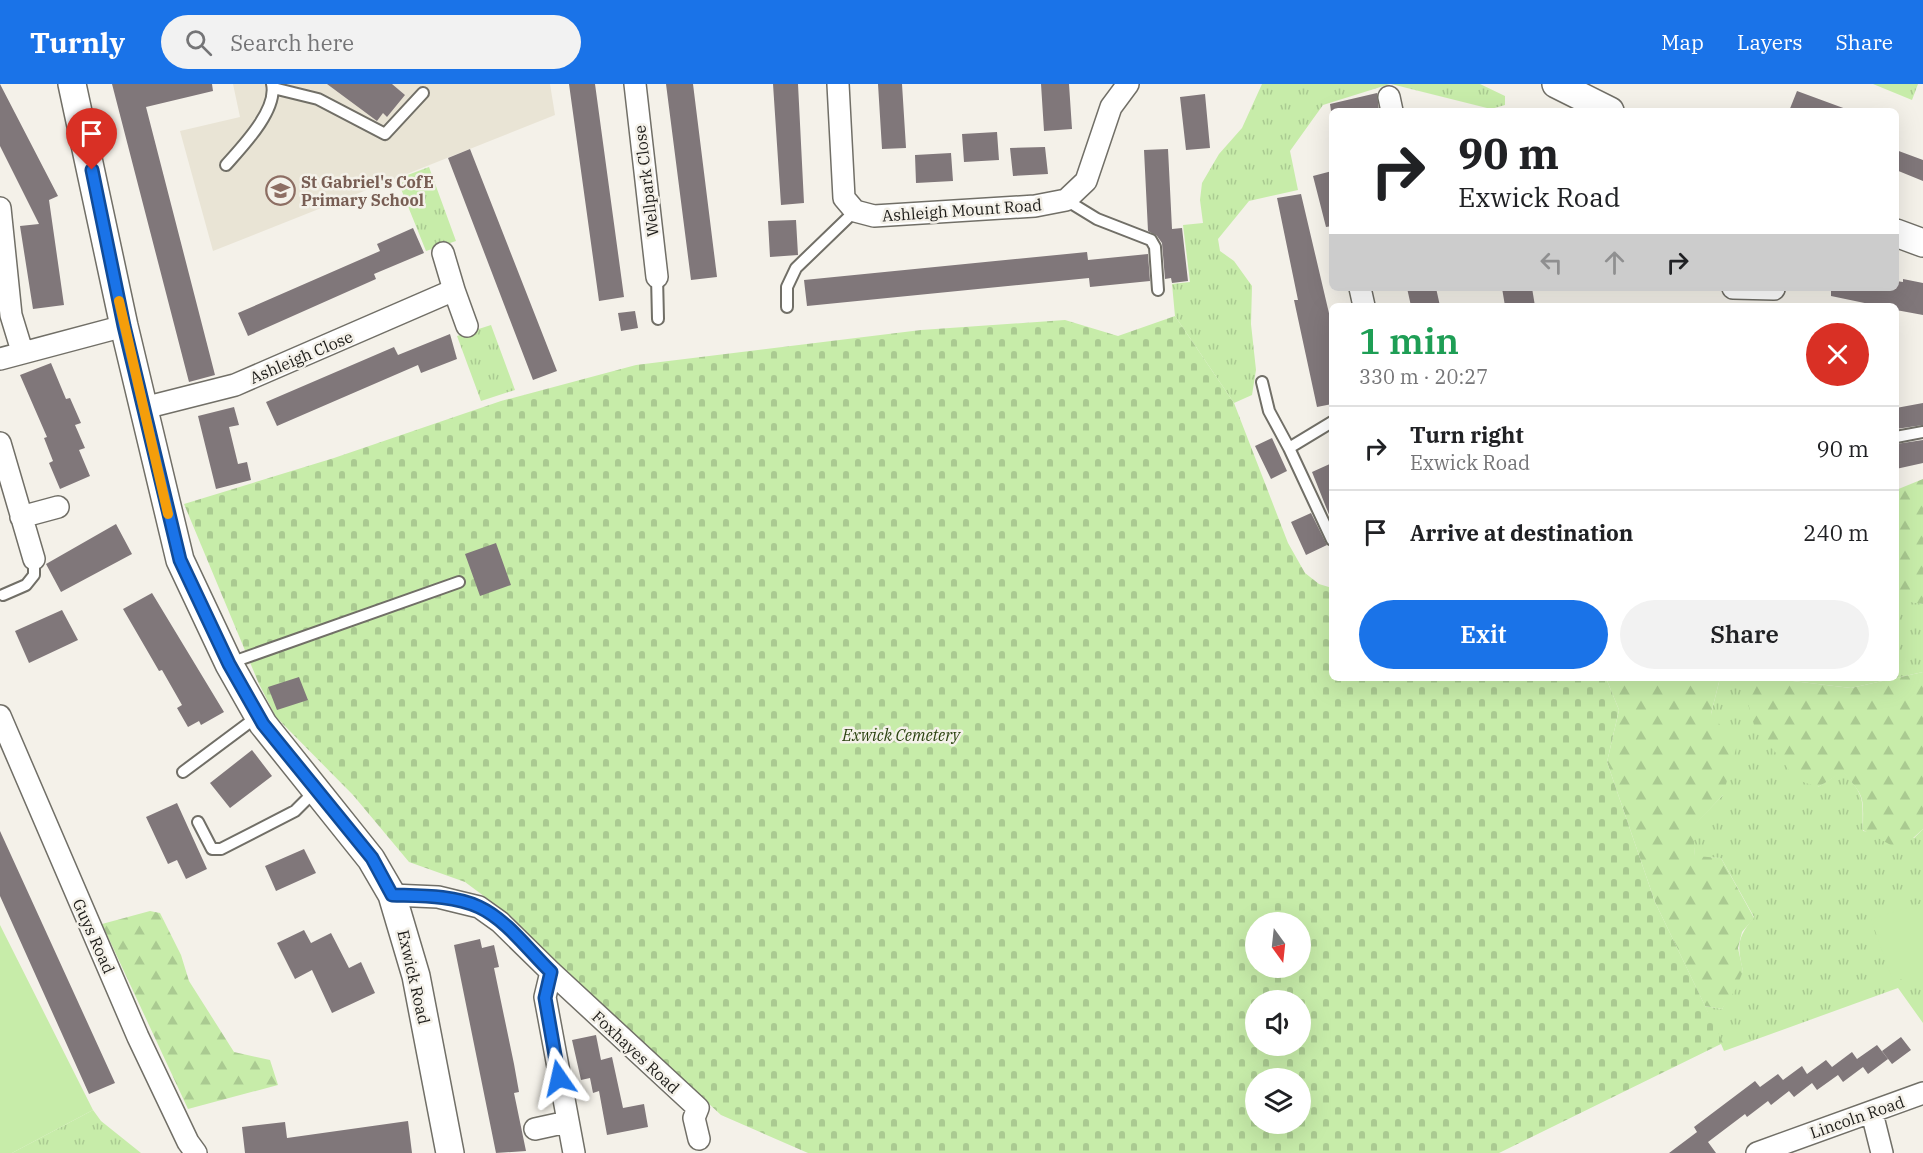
<!DOCTYPE html>
<meta charset="utf-8">
<style>
:root{--surface:#fff;--page:#f2f2f2;--text:#202124;--muted:#757577;--line:#e0e0e0;--accent:#1a73e8}
body{margin:0;font-family:"IBM Plex Serif",serif;background:var(--page);color:var(--text);height:100vh;display:flex;flex-direction:column;font-size:22px;white-space:nowrap}
*{box-sizing:border-box;margin:0}
p{font-size:20px;color:var(--muted)}
.icon{flex:none;width:33px;height:33px;fill:none;stroke:currentColor;stroke-width:2;stroke-linecap:round;stroke-linejoin:round}
.map{position:relative;flex:1;overflow:hidden}
.details{position:absolute;left:1329px;top:219px;width:570px;height:378px;display:flex;flex-direction:column;background:var(--surface);border-radius:9px;box-shadow:0 6px 24px #0002}
.details>*{flex:none}
.guide{position:absolute;left:1329px;top:24px;width:570px;height:183px;border-radius:9px;box-shadow:0 6px 24px #0002;background:#fff;color:var(--text);overflow:hidden}
.needle{width:39px;rotate:165deg}
.buttons{position:absolute;left:1245px;top:828px;display:grid;gap:12px}
.buttons a{display:grid;place-items:center;width:66px;height:66px;border-radius:50%;background:var(--surface);box-shadow:0 6px 24px #0002;font-size:30px}
.pin{position:absolute;display:grid;place-items:center;width:51px;height:51px;color:#fff;margin:-62px -26px;border-radius:50% 50% 50% 0;rotate:-45deg;box-shadow:0 0 6px #0007}
.pin .icon{rotate:45deg}
.me{position:absolute;width:66px;margin:-33px;rotate:349deg;stroke-linejoin:round;filter:drop-shadow(0 0 4px #0008)}
.turn{display:flex;align-items:center;gap:21px;height:126px;padding:0 30px;font-size:27px}
.turn .icon{width:78px;height:78px;stroke-width:2.5}
.turn b{display:block;font-size:42px;line-height:51px}
.lanes{display:flex;align-items:center;height:57px;padding:0 30px;background:#0003;justify-content:center;gap:30px;direction:ltr}
.lanes .off{opacity:.35}
.round{display:grid;place-items:center;flex:none;width:63px;height:63px;border-radius:32px;background:var(--page)}
.head{display:flex;align-items:center;justify-content:space-between;height:102px;padding:0 30px}
h1{font-size:36px;font-weight:600;line-height:45px;color:#1e9e55}
.button{display:flex;gap:12px;margin-top:auto;padding:12px 30px}
.button a{flex:1;height:69px;border-radius:36px;background:var(--accent);color:#fff;font-size:24px;font-weight:600;line-height:69px;text-align:center}
.button a+a{background:var(--page);color:var(--text)}
ul{padding:0;list-style:none}
li{display:flex;align-items:center;gap:18px;height:84px;padding:0 30px;border-top:2px solid var(--line)}
li div{flex:1}
li b{display:block;font-size:22px}
li em{font-style:normal}
header{display:flex;align-items:center;gap:36px;box-sizing:border-box;height:84px;padding:0 30px;background:var(--accent);color:#fff}
header strong{font-size:28px}
nav{display:flex;gap:33px;margin-inline-start:auto;font-size:21px}
.search{width:420px;height:54px;background:var(--page);display:flex;align-items:center;gap:15px;box-sizing:border-box;padding:0 21px;border-radius:33px;color:var(--muted);font-size:22px}
.map>svg:first-child{display:block}
.built{fill:#e9e4d5}
.grass{fill:url(#grass-tufts)}
.forest{fill:url(#forest-firs)}
.cemetery{fill:url(#cemetery-stones);fill-rule:evenodd}
.garden{fill:#c7eca9}
.building{fill:#80777a}
.lines{fill:none;stroke-linecap:round;stroke-linejoin:round}
.service-casing{stroke:#716f67;stroke-width:14}
.minor-casing{stroke:#716f67;stroke-width:24}
.tertiary-casing{stroke:#716f67;stroke-width:30}
.service{stroke:#fff;stroke-width:10}
.minor{stroke:#fff;stroke-width:21}
.tertiary{stroke:#fff;stroke-width:27}
.route-casing{stroke:#114b97;stroke-width:15}
.route{stroke:#1a73e8;stroke-width:10}
.slow{stroke:#f59e0b;stroke-width:10}
.labels{text-anchor:middle;dominant-baseline:central;stroke-width:5;stroke-linejoin:round;paint-order:stroke}
.street-label{font-size:16px;fill:#1d1c19;stroke:#f4f1e9}
.education-label{font-size:16px;font-weight:bold;fill:#785e54;stroke:#f4f1e9;text-anchor:start}
.park-label{font-size:16px;font-style:italic;fill:#2a420f;stroke:#f4f1e9}
</style>
<header>
<strong>Turnly</strong>
<div class="search"><svg class="icon" aria-label="search" viewBox="0 0 24 24"><circle cx="10" cy="10" r="6"/><path d="M15 15l6 6"/></svg>Search here</div>
<nav><a>Map</a><a>Layers</a><a>Share</a></nav>
</header>
<div class="map">
<svg width="1923" height="1069" viewBox="0 0 1923 1069">
<defs>
<pattern id="grass-tufts" width="24" height="20" patternUnits="userSpaceOnUse" patternTransform="scale(1.5)"><rect width="24" height="20" fill="#c7eca9"/><path d="M3 7l-1-3M5 7V3M7 7l1-3M15 17l-1-3M17 17v-4M19 17l1-3" fill="none" stroke="#aaca91"/></pattern>
<pattern id="forest-firs" width="22" height="20" patternUnits="userSpaceOnUse" patternTransform="scale(1.5)"><rect width="22" height="20" fill="#c7eca9"/><path d="M5 1l3.5 6h-7zM16 11l3.5 6h-7z" fill="#aaca91"/></pattern>
<pattern id="cemetery-stones" width="16" height="16" patternUnits="userSpaceOnUse" patternTransform="scale(1.5)"><rect width="16" height="16" fill="#c7eca9"/><path d="M2 7V4a2 2 0 0 1 4 0v3zM10 15v-3a2 2 0 0 1 4 0v3z" fill="#aaca91"/></pattern>
</defs>
<rect width="100%" height="100%" fill="#f4f1e9"/>
<path class="built" d="M233,0H550L555,31L213,167L180,47L240,33Z"/>
<path class="grass" d="M1262,0H1390L1323,21L1290,67L1298,106L1249,117L1218,155L1220,167L1234,177L1252,202L1251,240L1256,286L1252,311L1234,319L1175,232L1172,200L1190,198L1183,141L1203,139L1200,116L1202,99L1219,70L1242,44Z
M1391,0H1480L1505,12V21L1491,25Z
M1873,0H1918L1912,16Z
M429,83L456,157L426,167L397,95Z
M491,241L515,306L481,317L457,252Z
M1899,515L1923,520V588L1851,604L1776,595L1818,703L1843,687C1866,714 1862,713 1863,747L1914,754L1923,745V939L1898,904L1724,967L1705,922L1722,925L1743,887C1737,861 1737,854 1754,833L1721,774L1695,773L1692,743L1723,711L1711,630L1720,594H1896V516Z
M93,1026L101,1037L141,1069H12Z"/>
<path class="forest" d="M1923,395V520L1896,516V406Z
M1923,588V745L1900,766L1863,746C1863,713 1866,714 1843,688L1818,703L1797,696L1754,641L1748,619L1758,600L1776,595L1851,604Z
M1606,594H1720L1711,630L1737,661L1723,711L1693,743L1695,772L1721,774L1754,834L1742,848L1738,864L1743,887L1736,905L1722,925L1705,922L1655,818L1607,678L1619,626Z
M150,827L160,829L181,871L189,897L234,968L270,976L278,1001L188,1025L102,840Z"/>
<path class="cemetery" d="M1175,232L1234,319L1288,459L1305,489L1319,500L1332,504V594H1606L1619,626L1607,678L1655,818L1723,959L1499,1069H808L721,1031L564,886L512,833L465,798L409,778L353,711L276,633L259,600L184,420L334,374L501,317L636,281L921,246L1065,236L1118,252ZM1256,838H1300V884H1256ZM1256,916H1300V962H1256ZM1256,994H1300V1040H1256Z"/>
<path class="garden" d="M1923,819V888L1893,898L1871,835Z
M0,841L93,1026L12,1069H0Z"/>
<path class="building" d="M0,0L58,112L49,116L64,221L33,225L20,142L39,140L0,62Z
M112,0H212L213,7L146,23L215,291L189,298Z
M327,0H392L405,11L387,33L383,29L377,37Z
M569,0H595L624,213L599,217Z
M666,0H693L717,193L691,196Z
M773,0H798L804,119L781,121Z
M878,0H902L906,64L882,65Z
M1041,0H1069L1072,45L1044,47Z
M1797,7L1846,25L1845,27H1789Z
M1377,9L1379,27H1331L1330,20Z
M1205,10L1210,64L1186,66L1180,13Z
M997,48L999,76L964,78L962,50Z
M1045,63L1048,90L1013,92L1010,64Z
M470,65L557,287L533,296L448,74Z
M1168,65L1172,145L1182,144L1188,197L1172,199L1171,194L1165,195L1162,159L1157,152L1148,147L1144,66Z
M1896,66L1923,76V97L1896,86Z
M951,69L953,97L916,99L915,71Z
M1332,87V142L1326,143L1313,92Z
M1301,110L1332,242V320L1317,323L1294,216H1298L1277,114Z
M796,136L798,171L770,173L768,137Z
M413,144L424,169L374,190L376,195L248,252L238,229L380,167L377,160Z
M1087,168L1088,176L1148,170L1150,197L1090,203L1089,194L807,222L804,196Z
M1903,195L1923,199V231L1896,226V222H1879L1831,212V204H1896V197L1903,198Z
M1407,204H1436L1440,222H1411Z
M1502,204H1532L1535,222H1505Z
M635,227L638,244L621,247L618,229Z
M450,250L457,275L421,289L418,281L277,342L266,318L394,263L398,271Z
M51,279L66,315L70,314L81,339L75,341L85,364L79,366L90,392L60,405L49,379L53,377L44,354L47,353L20,291Z
M1923,319V341L1896,345V324Z
M234,323L239,341L229,343L238,380L247,378L251,396L216,405L198,332Z
M1272,354L1287,387L1271,395L1255,362Z
M1923,356V379L1896,385V360Z
M1332,379V438L1312,388Z
M1311,429L1327,461L1306,471L1291,438Z
M116,440L132,470L61,508L46,480Z
M496,459L511,501L480,512L465,470Z
M152,509L224,628L201,641L199,637L188,643L177,624L182,621L162,586L159,587L123,525Z
M62,526L78,556L29,579L15,547Z
M299,593L308,616L277,626L268,603Z
M252,666L272,692L230,724L210,699Z
M177,719L207,785L186,795L177,776L168,780L146,733Z
M0,747L115,999L89,1010L0,812Z
M304,765L316,789L276,807L265,782Z
M304,846L311,859L331,849L349,884L361,878L375,909L332,929L312,886L295,895L277,859Z
M480,855L482,864L494,861L499,883L494,884L514,980L519,1008L514,1009L526,1067L496,1069L454,861Z
M596,951L601,976L612,973L623,1024L644,1020L648,1043L607,1051L599,1007L593,1009L590,994L581,996L572,956Z
M1901,953L1911,966L1892,980L1882,967Z
M1877,961L1888,975L1868,990L1863,983L1843,998L1838,991L1817,1006L1812,999L1794,1013L1789,1007L1771,1021L1768,1017L1747,1033L1745,1030L1708,1058L1716,1069H1669L1697,1048L1694,1043L1755,997L1760,1003L1778,990L1783,996L1802,982L1807,990L1826,976L1832,983L1852,968L1857,975Z
M408,1037L412,1069H245L242,1043L285,1038L287,1054Z"/>
<g class="lines">
<defs>
<path id="service" d="M273,4L318,15L385,50L423,9
M226,81C242,63 278,26 272,0
M1066,116L1097,135L1151,156L1155,163L1158,206
M657,193L658,235
M787,223V203L796,184L855,127
M1262,298L1269,327L1289,364
M1332,338L1289,364L1332,456
M1896,353L1923,348
M3,511L26,501L34,491V475
M230,579L459,498
M183,688L258,632
M198,738L212,765H221L295,727L316,706"/>
<path id="minor" d="M635,0L657,193
M838,0L844,114L855,127L874,132L1035,122L1066,116L1086,97L1111,23L1128,0
M1389,13L1392,27
M0,124L11,231L22,267
M443,169L454,206
M1360,204L1364,222
M1733,204L1774,205
M0,275L124,242
M144,324L235,301L454,206L467,242
M0,359L34,475
M21,433L58,423
M0,632L138,953L188,1058L196,1069
M392,811L438,813L479,823L500,838L551,888L698,1024L694,1034L699,1055
M551,888L545,913L574,1069
M1872,1029L1882,1069
M535,1045L567,1038
M1757,1069L1923,1009"/>
<path id="tertiary" d="M72,0L124,242L180,476L229,580L263,640L371,775L392,811L416,892L450,1069
M1556,0L1610,27
M1896,149L1923,159"/>
</defs>
<use href="#service" class="service-casing"/>
<use href="#minor" class="minor-casing"/>
<use href="#tertiary" class="tertiary-casing"/>
<use href="#service" class="service"/>
<use href="#minor" class="minor"/>
<use href="#tertiary" class="tertiary"/>
</g>
<g class="lines">
<defs>
<path id="route" d="M92,86L124,242L180,476L229,580L263,640L372,774L392,811C420,812 453,811 479,823C507,836 529,867 551,888L545,914L559,994"/>
</defs>
<use href="#route" class="route-casing"/>
<use href="#route" class="route"/>
<path class="slow" d="M119,217L168,430"/>
</g>
<defs>
<symbol id="school-ring" viewBox="-11 -11 22 22"><circle r="9.5" fill="#f4f1e9" stroke="#8d6e63" stroke-width="1.5"/><path d="M0-5L7-2L0 1L-7-2ZM-4 1L0 2.5L4 1V4Q0 6-4 4Z" fill="#8d6e63"/></symbol>
</defs>
<g fill-rule="evenodd">
<use href="#school-ring" x="264" y="90" width="33" height="33"/>
</g>
<g class="labels">
<g class="street-label">
<text transform="translate(646 97) rotate(-97)">Wellpark Close</text>
<text transform="translate(962 126) rotate(-4)">Ashleigh Mount Road</text>
<text transform="translate(301 273) rotate(-23)">Ashleigh Close</text>
<text transform="translate(94 852) rotate(66)">Guys Road</text>
<text transform="translate(414 893) rotate(77)">Exwick Road</text>
<text transform="translate(636 968) rotate(43)">Foxhayes Road</text>
<text transform="translate(1857 1033) rotate(-19)">Lincoln Road</text>
</g>
<g class="education-label">
<text x="301" y="98">St Gabriel's CofE<tspan x="301" dy="18">Primary School</tspan></text>
</g>
<g class="park-label">
<text x="901" y="651">Exwick Cemetery</text>
</g>
</g>
</svg>
<div class="buttons">
<a><svg class="needle" viewBox="-14 -14 28 28"><path d="M0-13l5 13h-10z" fill="#e53935"/><path d="M0 13l5-13h-10z" fill="#757577"/></svg></a>
<a><svg class="icon" aria-label="sound" viewBox="0 0 24 24"><path d="M4 9h4l5-4v14l-5-4H4zM17 9q2 3 0 6"/></svg></a>
<a><svg class="icon" aria-label="layers" viewBox="0 0 24 24"><path d="M12 4l9 5-9 5-9-5zM3 14l9 5 9-5"/></svg></a>
</div>
<div class="pin" style="left:92px;top:86px;background:#d93025"><svg class="icon" aria-label="arrive" viewBox="0 0 24 24"><path d="M6 21V4h12l-3 4 3 4H6"/></svg></div>
<svg class="me" style="left:559px;top:994px" viewBox="-20 -20 40 40"><path d="M0-17L14 15 0 8-14 15z" fill="#1a73e8" stroke="#fff" stroke-width="4"/></svg>
<div class="guide">
<div class="turn"><svg class="icon" aria-label="right" viewBox="0 0 24 24"><path d="M7 20v-9h11M14 6l5 5-5 5"/></svg><div><b>90 m</b>Exwick Road</div></div>
<div class="lanes"><svg class="icon off" aria-label="left" viewBox="0 0 24 24"><path d="M17 20v-9H6M10 6l-5 5 5 5"/></svg><svg class="icon off" aria-label="ahead" viewBox="0 0 24 24"><path d="M12 20V5M6 11l6-6 6 6"/></svg><svg class="icon" aria-label="right" viewBox="0 0 24 24"><path d="M7 20v-9h11M14 6l5 5-5 5"/></svg></div>
</div>
<section class="details">
<div class="head"><div><h1>1 min</h1><p>330 m · 20:27</p></div><a class="round" style="background:#d93025;color:#fff"><svg class="icon" aria-label="close" viewBox="0 0 24 24"><path d="M6 6l12 12M18 6L6 18"/></svg></a></div>
<ul>
<li><svg class="icon" aria-label="right" viewBox="0 0 24 24"><path d="M7 20v-9h11M14 6l5 5-5 5"/></svg><div><b>Turn right</b><p>Exwick Road</p></div><em>90 m</em></li>
<li><svg class="icon" aria-label="arrive" viewBox="0 0 24 24"><path d="M6 21V4h12l-3 4 3 4H6"/></svg><div><b>Arrive at destination</b></div><em>240 m</em></li>
</ul>
<div class="button"><a>Exit</a><a>Share</a></div>
</section>
</div>
